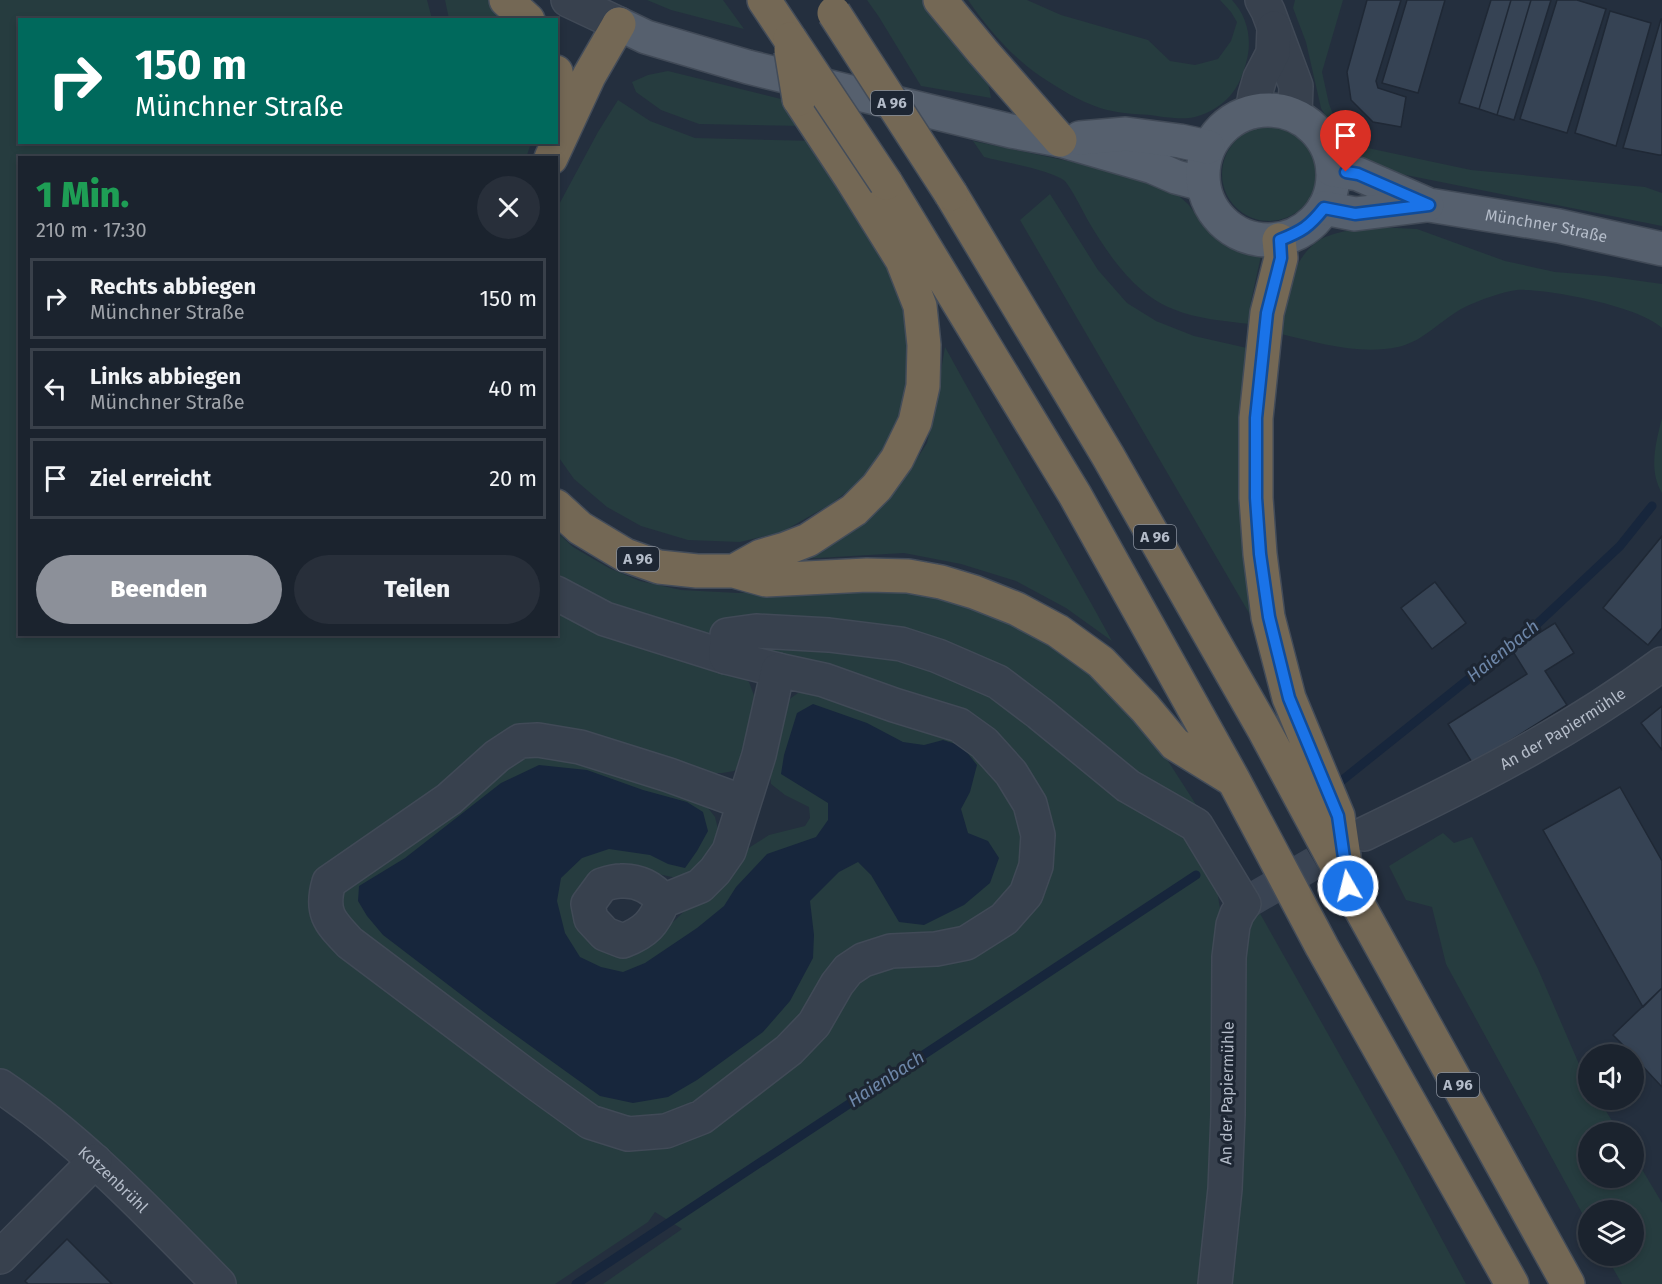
<!DOCTYPE html>
<html lang="de">
<meta charset="utf-8">
<style>
:root{--surface:#1b232e;--page:#282f3a;--text:#f1f3f6;--muted:#a0a4aa;--line:#39404a;--accent:#8c9099}
body{margin:0;font-family:"Fira Sans",sans-serif;background:var(--page);color:var(--text);height:100vh;display:flex;flex-direction:column;font-size:22px;white-space:nowrap}
*{box-sizing:border-box;margin:0}
p{font-size:20px;color:var(--muted)}
.icon{flex:none;width:33px;height:33px;fill:none;stroke:currentColor;stroke-width:2;stroke-linecap:round;stroke-linejoin:round}
.map{position:relative;flex:1;overflow:hidden}
.panel{position:absolute;left:18px;top:156px;width:540px;height:480px;display:flex;flex-direction:column;background:var(--surface);border-radius:0px;box-shadow:0 3px 9px #0003,0 0 0 2px var(--line)}
.panel>*{flex:none}
.top-card{position:absolute;left:18px;top:18px;width:540px;height:126px;border-radius:0px;box-shadow:0 3px 9px #0003,0 0 0 2px var(--line);background:#00695c;color:#fff;overflow:hidden}
.buttons{position:absolute;left:1578px;top:1044px;display:grid;gap:12px}
.buttons a{display:grid;place-items:center;width:66px;height:66px;border-radius:50%;background:var(--surface);box-shadow:0 3px 9px #0003,0 0 0 2px var(--line);font-size:30px}
.pin{position:absolute;display:grid;place-items:center;width:51px;height:51px;color:#fff;margin:-62px -26px;border-radius:50% 50% 50% 0;rotate:-45deg;box-shadow:0 0 6px #0007}
.pin .icon{rotate:45deg}
.me{position:absolute;width:66px;margin:-33px;rotate:352deg;stroke-linejoin:round;filter:drop-shadow(0 0 4px #0008)}
.turn{display:flex;align-items:center;gap:21px;height:126px;padding:0 18px;font-size:27px}
.turn .icon{width:78px;height:78px;stroke-width:2.5}
.turn b{display:block;font-size:42px;line-height:51px}
.round{display:grid;place-items:center;flex:none;width:63px;height:63px;border-radius:32px;background:var(--page)}
.overview{display:flex;align-items:center;justify-content:space-between;height:102px;padding:0 18px}
h1{font-size:36px;font-weight:800;line-height:45px;color:#1e9e55}
.action{display:flex;gap:12px;margin-top:auto;padding:12px 18px}
.action a{flex:1;height:69px;border-radius:36px;background:var(--accent);color:#fff;font-size:24px;font-weight:800;line-height:69px;text-align:center}
.action a+a{background:var(--page);color:var(--text)}
ul{padding:0;list-style:none}
li{display:flex;align-items:center;gap:18px;height:81px;margin:0 12px 9px;padding:0 6px;border:3px solid var(--line);border-radius:0px}
li div{flex:1}
li b{display:block;font-size:22px}
li em{font-style:normal}
.map>svg:first-child{display:block}
.green{fill:#263c3f}
.water{fill:#17263c}
.lines{fill:none;stroke-linecap:round;stroke-linejoin:round}
.stream{stroke:#17263c;stroke-width:9}
.building{fill:#364354;stroke:#1f2835;stroke-width:1.5}
.minor-tunnel{stroke:#3a4453;stroke-width:33;stroke-dasharray:33 16;stroke-linecap:butt}
.minor-casing{stroke:#414a57;stroke-width:36}
.major-casing{stroke:#414a57;stroke-width:36}
.highway-casing{stroke:#434c59;stroke-width:36}
.minor{stroke:#38414e;stroke-width:33}
.major{stroke:#56606e;stroke-width:33}
.highway{stroke:#746855;stroke-width:33}
.highway-bridge-casing{stroke:#434c59;stroke-width:36;stroke-linecap:butt}
.highway-bridge{stroke:#746855;stroke-width:33}
.route-casing{stroke:#114b97;stroke-width:15}
.route{stroke:#1a73e8;stroke-width:10}
.labels{text-anchor:middle;dominant-baseline:central;stroke-width:6;stroke-linejoin:round;paint-order:stroke}
.shield{fill:#1d2633;stroke:#878f9c;stroke-width:1.5}
.shield-label{font-size:15px;font-weight:bold;fill:#b4bcc9}
.street-label{font-size:16px;fill:#b4bcc9;stroke:#1d2633}
.water-label{font-size:18px;font-style:italic;fill:#6d86a8;stroke:#1d2633}
</style>
<div class="map">
<svg width="1662" height="1284" viewBox="0 0 1662 1284">
<rect width="100%" height="100%" fill="#242f3e"/>
<path class="green" d="M0,0H427L432,19L20,20V142L531,143L526,158H20V634H556L557,602L733,669L749,682L755,698L745,761L734,771L722,773H700L594,742L480,755L433,789L310,898L643,1147L862,976L881,966L951,959L1044,880L1054,853L1049,822L1014,759L739,645L810,641L958,671L1180,822L1208,864L1218,896L1222,922L1205,1284H603L682,1229L655,1212L648,1222L555,1284H230L0,1074Z
M445,0H488L510,19H449Z
M647,0H723L744,29L671,10Z
M867,0H925L988,82L991,98L921,86L879,17Z
M968,0H1027L1061,15L1148,40L1170,61L1195,65L1218,59L1231,41L1237,22L1231,12L1220,0H1232C1247,16 1252,38 1247,59C1240,89 1226,108 1195,117C1184,120 1162,117 1150,115C1133,114 1116,113 1100,108C1079,101 1058,88 1040,76C1010,55 988,29 968,0Z
M1295,0H1343L1322,72L1329,104L1336,122L1363,147L1471,170L1645,187L1662,193V226L1386,171L1356,156L1332,129L1321,108L1306,42L1293,8Z
M668,71L789,101L805,126L699,124L661,110L636,92L632,82L648,75Z
M618,100L650,121L695,138L816,141L891,269L908,317L912,372L900,422L872,472L831,504L782,532L740,542L688,540L641,526L607,507L574,479L557,455L556,210L598,132Z
M1222 174a47 47 0 1 1 94 0a47 47 0 1 1-94 0Z
M973,141L1125,173L1173,191L1188,204L1200,220L1226,246L1242,253L1261,256L1251,301L1250,324C1224,321 1197,319 1173,309C1136,295 1110,257 1090,224C1082,210 1075,194 1065,181C1051,170 1003,162 984,157Z
M1050,194L1098,270L1127,303L1156,321L1194,336L1247,348L1241,401L1240,455L1256,625L1020,220Z
M1377,227L1417,229L1505,261L1555,272L1605,276L1662,284V328C1642,307 1547,288 1517,290C1501,292 1480,300 1465,307C1441,319 1425,341 1398,347C1359,355 1319,343 1281,334C1285,303 1289,261 1318,241C1333,231 1359,229 1377,227Z
M945,347C999,446 1058,542 1112,641L1066,608L1016,581L961,564L904,553L800,559L856,530L896,491L927,443L935,406Z
M1662,418V493C1648,470 1656,442 1662,418Z
M556,531L573,547L609,568L640,581L681,590L738,593L868,587L928,593L1003,620L1060,650L1105,683L1161,750L1204,817L937,650L707,643L557,585Z
M824,691L952,732L1002,775L1028,843L1016,891L970,932L906,942L703,1101L658,1120L621,1119L586,1106L363,938L337,901L342,885L520,759L545,754L575,756L705,804L715,817L720,837L706,865L686,880L658,874L634,865L610,869L576,900L640,948L674,921L732,866L747,849L769,835L805,826L810,818L809,807L785,795L771,784L769,766L784,703L798,693Z
M1443,833L1454,843L1472,837L1538,969L1582,1071L1588,1082V1100H1599L1619,1132H1588V1178H1634V1156L1662,1203V1284H1622L1606,1256H1634V1210H1588V1224L1446,964L1432,907L1406,900L1389,866Z
M1258,910L1402,1165L1466,1284H1224L1244,924Z"/>
<path class="water" d="M813,704L867,723L903,742L924,745L943,740L962,746L977,765L970,792L961,809L968,833L988,841L999,858L990,883L964,905L924,925L899,922L871,875L858,862L839,872L810,901L814,935L813,958L790,1001L763,1032L697,1080L668,1097L633,1103L600,1096L489,1016L383,935L367,916L358,901L359,886L405,858L501,783L539,765L587,770L643,790L687,802L703,812L708,831L697,851L685,868L668,864L650,855L609,849L582,858L561,878L557,901L565,933L580,957L601,967L623,972L645,963L697,928L724,906L736,887L767,854L816,837L828,820V803L781,774L784,755L797,713Z"/>
<g class="lines">
<path class="stream" d="M1340,782L1536,625L1620,546L1652,506
M576,1284L1196,875"/>
</g>
<path class="building" d="M1367,0H1401L1376,81L1378,88L1406,97L1401,127L1373,122L1351,100L1347,72Z
M1407,0H1445L1418,93L1382,83Z
M1491,0H1511L1479,109L1459,103Z
M1511,0H1531L1497,115L1479,109Z
M1531,0H1551L1514,120L1497,115Z
M1557,0H1577L1606,9L1567,133L1520,119Z
M1610,11L1651,23L1616,146L1575,133Z
M1661,19H1662V155H1659L1623,148Z
M1662,536V628L1648,645L1603,608Z
M1435,582L1466,623L1432,649L1401,608Z
M1555,623L1574,653L1545,671L1567,705L1473,764L1448,724L1527,674L1512,650Z
M1662,706V750L1641,723Z
M1620,787L1662,861V988L1643,1007L1543,830Z
M1662,988V1087L1634,1057V1054H1632L1613,1035Z
M67,1239L112,1284H28L25,1281Z"/>
<g class="lines">
<path class="minor-tunnel" d="M1244,904L1354,840"/>
<defs>
<g id="minor">
<path d="M568,0L619,24"/>
<path d="M1262,0L1268,11L1296,86L1295,114"/>
<path d="M1252,112L1255,95L1260,78L1273,53L1274,28"/>
<path d="M556,593L605,619L726,657"/>
<path d="M778,670L726,657L727,635L756,631L829,635L901,644L938,656L998,682L1039,713L1128,786L1196,825L1244,904L1237,914L1233,925L1229,957L1228,1115L1225,1189L1215,1284"/>
<path id="s1" d="M1364,834C1468,784 1569,733 1662,664"/>
<path d="M663,901C653,888 638,880 621,881C615,881 608,883 602,885L588,904L591,919L605,934L623,941C646,932 654,923 663,901L700,886L715,871L729,851L759,755L778,670L824,680L894,705L959,725L984,743L1011,773L1030,804L1038,835L1036,866L1026,894L1004,919L966,943L936,949L891,951L863,960L848,970L837,984L814,1024L789,1050L702,1117L666,1131L628,1134L590,1122L536,1083L350,943C330,922 320,913 329,882L449,799L497,756L520,741L538,740L580,747L669,775L743,802"/>
<path id="s2" d="M0,1086C82,1141 150,1214 219,1284"/>
<path d="M0,1257L95,1161"/>
</g>
<g id="major">
<path d="M619,24L646,37L748,67L1011,131L1060,140L1153,167L1176,177L1203,184"/>
<circle cx="1268" cy="175" r="65"/>
<path d="M1080,138L1126,134L1180,141L1208,147"/>
<path id="s3" d="M1333,170L1358,174L1429,205L1559,226L1662,249"/>
<path d="M1324,208L1355,214L1427,205"/>
</g>
<path id="highway" d="M506,0L528,20
M764,0L790,39
M940,0L983,52L1060,140
M556,72L560,92L559,130
M551,158L589,76L619,24
M886,183L1075,495L1233,779L1322,947L1512,1284
M951,194L1108,456L1263,728L1348,886L1568,1284
M1279,240L1281,258L1267,313L1256,418V498L1260,554L1268,617L1289,698L1338,816L1345,864
M556,506L580,528L625,555L659,567L697,571H734L766,580L867,575L908,576L941,582L974,592L1017,609L1058,631L1101,662L1145,708L1175,744L1230,778
M734,571L761,556L785,549L808,540L854,510L877,487L897,459L915,422L923,386L924,345L920,306L902,260L851,178L799,99"/>
</defs>
<use href="#minor" class="minor-casing"/>
<use href="#major" class="major-casing"/>
<use href="#highway" class="highway-casing"/>
<use href="#minor" class="minor"/>
<use href="#major" class="major"/>
<use href="#highway" class="highway"/>
<defs>
<path id="highway-bridge" d="M834,13L951,194
M790,39L886,183
M791,50L799,99"/>
</defs>
<use href="#highway-bridge" class="highway-bridge-casing"/>
<use href="#highway-bridge" class="highway-bridge"/>
</g>
<g class="lines">
<defs>
<path id="route" d="M1346,172L1358,174L1429,205L1355,214L1324,208C1309,227 1302,231 1280,240L1281,258L1267,313L1256,418V498L1260,554L1269,617L1289,698L1338,816L1348,886"/>
</defs>
<use href="#route" class="route-casing"/>
<use href="#route" class="route"/>
</g>
<g class="labels">
<g class="shield">
<rect x="871" y="91" width="42" height="24" rx="4.5"/>
<rect x="1134" y="525" width="42" height="24" rx="4.5"/>
<rect x="617" y="547" width="42" height="24" rx="4.5"/>
<rect x="1437" y="1073" width="42" height="24" rx="4.5"/>
</g>
<g class="shield-label">
<text x="892" y="103">A 96</text>
<text x="1155" y="537">A 96</text>
<text x="638" y="559">A 96</text>
<text x="1458" y="1085">A 96</text>
</g>
<g class="street-label">
<text stroke="none"><textPath href="#s3" startOffset="222">Münchner Straße</textPath></text>
<text stroke="none"><textPath href="#s1" startOffset="225">An der Papiermühle</textPath></text>
<text transform="translate(1227 1093) rotate(-89)">An der Papiermühle</text>
<text stroke="none"><textPath href="#s2" startOffset="147">Kotzenbrühl</textPath></text>
</g>
<g class="water-label">
<text transform="translate(1503 651) rotate(-39)">Haienbach</text>
<text transform="translate(886 1079) rotate(-33)">Haienbach</text>
</g>
</g>
</svg>
<div class="buttons">
<a><svg class="icon" aria-label="sound" viewBox="0 0 24 24"><path d="M4 9h4l5-4v14l-5-4H4zM17 9q2 3 0 6"/></svg></a>
<a><svg class="icon" aria-label="search" viewBox="0 0 24 24"><circle cx="10" cy="10" r="6"/><path d="M15 15l6 6"/></svg></a>
<a><svg class="icon" aria-label="layers" viewBox="0 0 24 24"><path d="M12 4l9 5-9 5-9-5zM3 14l9 5 9-5"/></svg></a>
</div>
<div class="pin" style="left:1346px;top:172px;background:#d93025"><svg class="icon" aria-label="arrive" viewBox="0 0 24 24"><path d="M6 21V4h12l-3 4 3 4H6"/></svg></div>
<svg class="me" style="left:1348px;top:886px" viewBox="-20 -20 40 40"><circle r="17" fill="#1a73e8" stroke="#fff" stroke-width="3"/><path d="M0-11L8 9 0 5-8 9z" fill="#fff"/></svg>
<div class="top-card">
<div class="turn"><svg class="icon" aria-label="right" viewBox="0 0 24 24"><path d="M7 20v-9h11M14 6l5 5-5 5"/></svg><div><b>150 m</b>Münchner Straße</div></div>
</div>
<section class="panel">
<div class="overview"><div><h1>1 Min.</h1><p>210 m · 17:30</p></div><a class="round"><svg class="icon" aria-label="close" viewBox="0 0 24 24"><path d="M6 6l12 12M18 6L6 18"/></svg></a></div>
<ul>
<li><svg class="icon" aria-label="right" viewBox="0 0 24 24"><path d="M7 20v-9h11M14 6l5 5-5 5"/></svg><div><b>Rechts abbiegen</b><p>Münchner Straße</p></div><em>150 m</em></li>
<li><svg class="icon" aria-label="left" viewBox="0 0 24 24"><path d="M17 20v-9H6M10 6l-5 5 5 5"/></svg><div><b>Links abbiegen</b><p>Münchner Straße</p></div><em>40 m</em></li>
<li><svg class="icon" aria-label="arrive" viewBox="0 0 24 24"><path d="M6 21V4h12l-3 4 3 4H6"/></svg><div><b>Ziel erreicht</b></div><em>20 m</em></li>
</ul>
<div class="action"><a>Beenden</a><a>Teilen</a></div>
</section>
</div>
